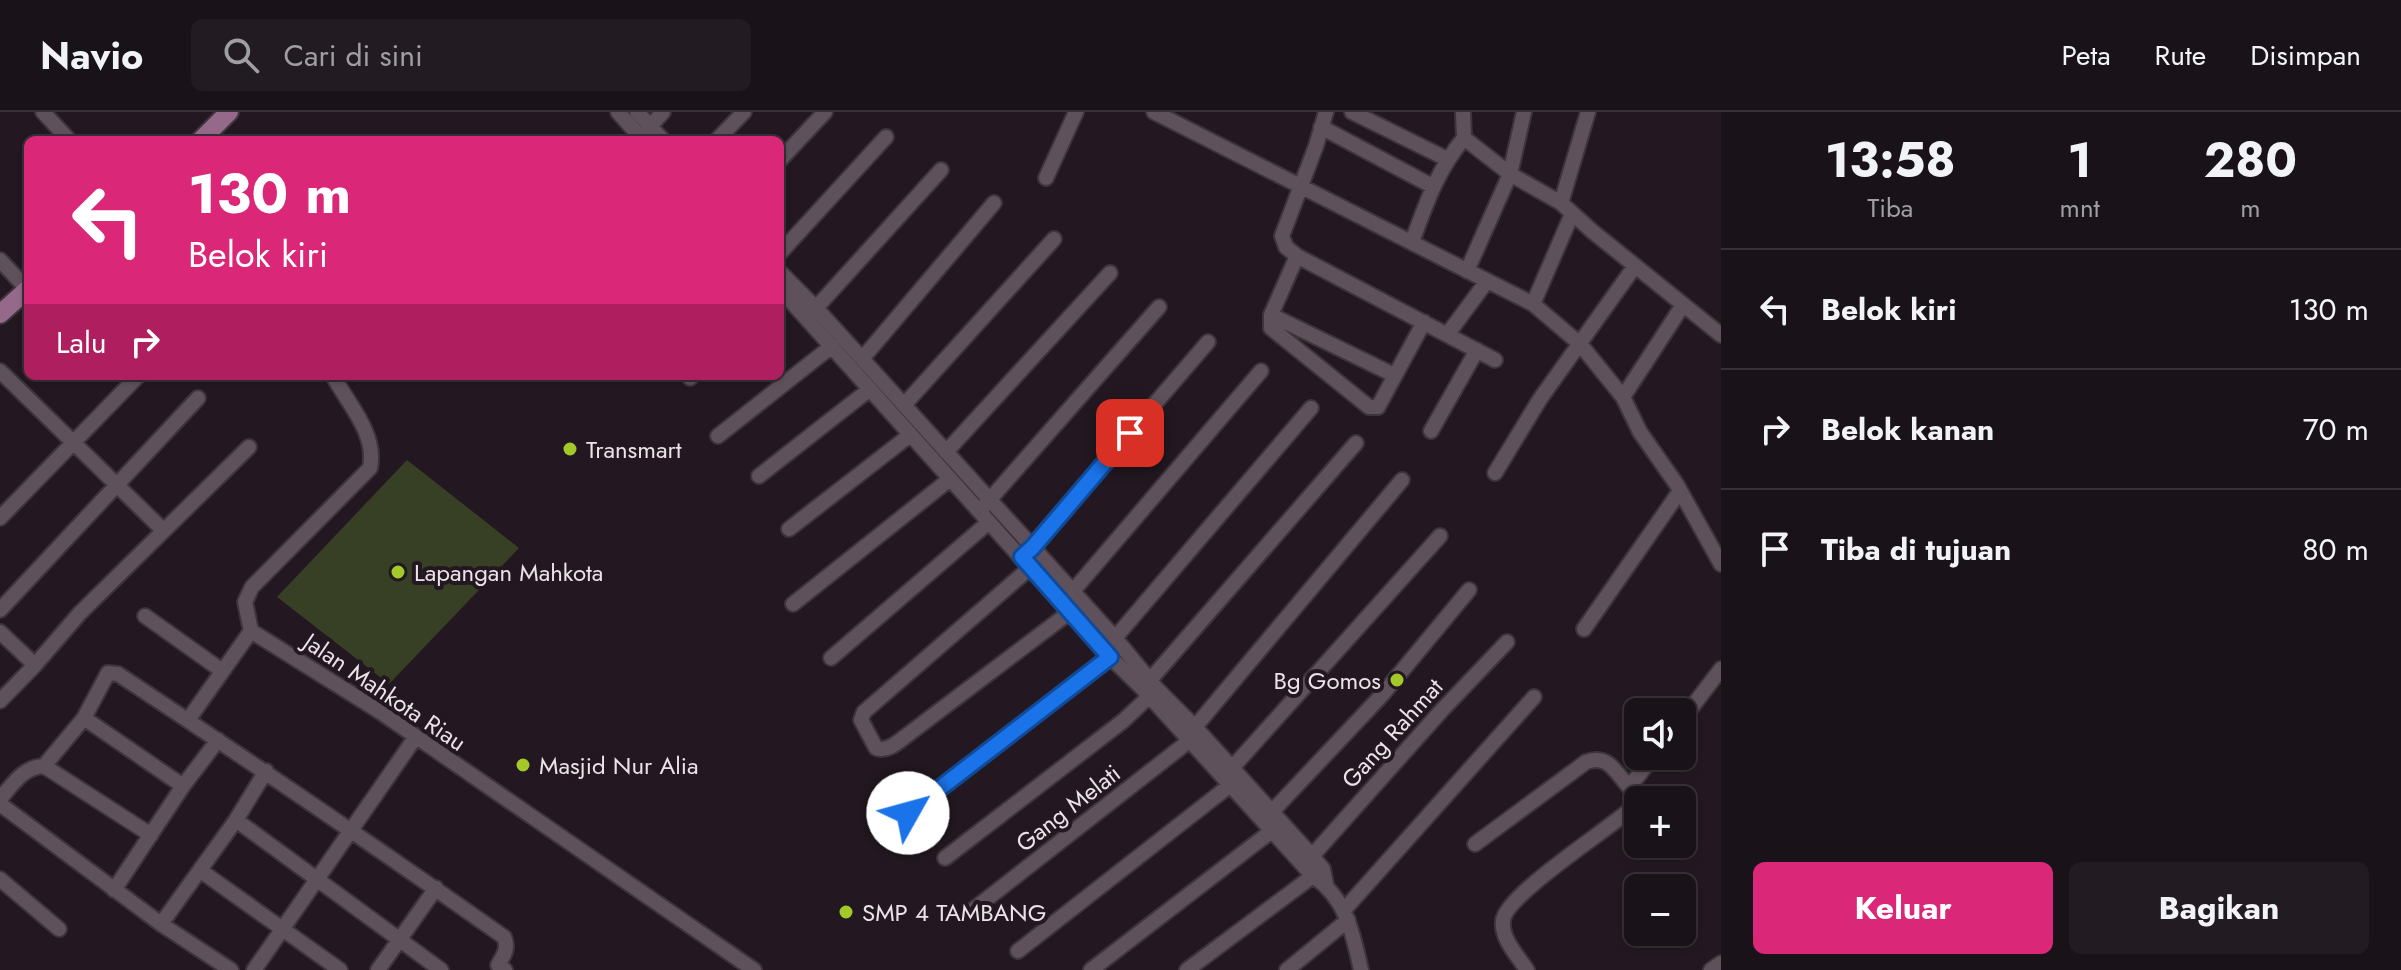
<!DOCTYPE html>
<html lang="id">
<meta charset="utf-8">
<style>
:root{--surface:#1a1219;--page:#231b22;--text:#f1f3f6;--muted:#9f9ea2;--line:#383238;--accent:#db2777}
body{margin:0;font-family:Jost,sans-serif;background:var(--page);color:var(--text);height:100vh;display:flex;flex-direction:column;font-size:30px;white-space:nowrap}
*{box-sizing:border-box;margin:0}
p{font-size:26px;color:var(--muted)}
.icon{flex:none;width:44px;height:44px;fill:none;stroke:currentColor;stroke-width:2;stroke-linecap:round;stroke-linejoin:round}
.map{position:relative;flex:1;overflow:hidden}
.side{display:flex;flex-direction:column;background:var(--surface);width:680px}
.side>*{flex:none}
.top-card{position:absolute;left:24px;top:24px;width:760px;height:244px;border-radius:12px;box-shadow:0 2px 6px #0004,0 0 0 2px var(--line);background:#db2777;color:#fff;overflow:hidden}
.tools{position:absolute;left:1624px;top:586px;display:grid;gap:16px}
.tools a{display:grid;place-items:center;width:72px;height:72px;border-radius:12px;background:var(--surface);box-shadow:0 2px 6px #0004,0 0 0 2px var(--line);font-size:40px}
.pin{position:absolute;display:grid;place-items:center;width:68px;height:68px;color:#fff;margin:-34px;border-radius:16px;box-shadow:0 4px 12px #0006}
.me{position:absolute;width:88px;margin:-44px;rotate:52deg;stroke-linejoin:round;filter:drop-shadow(0 0 6px #0008)}
.turn{display:flex;align-items:center;gap:28px;height:168px;padding:0 32px;font-size:36px}
.turn .icon{width:104px;height:104px;stroke-width:2.5}
.turn b{display:block;font-size:56px;line-height:68px}
.then{display:flex;align-items:center;height:76px;padding:0 32px;background:#0003;gap:16px;font-size:30px}
.eta{display:flex;justify-content:space-evenly;align-items:center;height:136px;text-align:center}
.eta b{font-size:48px;font-weight:700;line-height:56px}
.button{display:flex;gap:16px;margin-top:auto;padding:16px 32px}
.button a{flex:1;height:92px;border-radius:12px;background:var(--accent);color:#fff;font-size:32px;font-weight:700;line-height:92px;text-align:center}
.button a+a{background:var(--page);color:var(--text)}
ul{padding:0;list-style:none}
li{display:flex;align-items:center;gap:24px;height:120px;padding:0 32px;border-top:2px solid var(--line)}
li div{flex:1}
li b{display:block;font-size:30px}
li em{font-style:normal}
header{display:flex;align-items:center;gap:48px;box-sizing:border-box;height:112px;padding:0 40px;background:var(--surface);border-bottom:2px solid var(--line)}
header strong{font-size:38px}
nav{display:flex;gap:44px;margin-inline-start:auto;font-size:28px}
.search{width:560px;height:72px;background:var(--page);display:flex;align-items:center;gap:20px;box-sizing:border-box;padding:0 28px;border-radius:12px;color:var(--muted);font-size:30px}
main{display:flex;flex:1;min-height:0}
.map>svg:first-child{display:block}
.green{fill:#374024}
.lines{fill:none;stroke-linecap:round;stroke-linejoin:round}
.minor-casing{stroke:#3d353b;stroke-width:18}
.major-casing{stroke:#3d353b;stroke-width:22}
.minor{stroke:#5f515b;stroke-width:14}
.major{stroke:#94698a;stroke-width:18}
.route-casing{stroke:#114b97;stroke-width:20}
.route{stroke:#1a73e8;stroke-width:14}
.poi-dot{fill:#a2c929;stroke:#231821;stroke-width:3}
.labels{text-anchor:middle;dominant-baseline:central;stroke-width:8;stroke-linejoin:round;paint-order:stroke}
.poi-label{font-size:24px;fill:#ebe3e9;stroke:#231821;text-anchor:start}
.street-label{font-size:24px;fill:#ebe3e9;stroke:#231821}
</style>
<header>
<strong>Navio</strong>
<div class="search"><svg class="icon" aria-label="search" viewBox="0 0 24 24"><circle cx="10" cy="10" r="6"/><path d="M15 15l6 6"/></svg>Cari di sini</div>
<nav><a>Peta</a><a>Rute</a><a>Disimpan</a></nav>
</header>
<main>
<div class="map">
<svg width="1721" height="858" viewBox="0 0 1721 858">
<rect width="100%" height="100%" fill="#231821"/>
<path class="green" d="M407,348L519,436L389,572L277,485Z"/>
<g class="lines">
<defs>
<path id="minor" d="M43,0L69,28
M618,0L643,28
M637,0L663,28
M1154,0L1533,192L1580,232L1623,285L1640,320L1677,373L1721,452
M1326,0L1316,34L1282,124L1286,135L1297,144L1495,248
M1352,0L1447,47
M1463,0L1464,26L1510,62L1561,91L1592,119L1721,223
M1321,15L1432,74
M645,20L663,0
M717,28L744,0
M780,48L825,0
M1046,66L1076,0
M1561,91L1588,0
M1412,130C1427,89 1437,59 1464,26
M780,141L886,25
M1297,144L1271,203V216L1369,295H1378L1424,210
M0,148L27,177
M1467,159L1510,62L1524,0
M780,160L816,196L1115,526L1157,577L1195,615L1312,744L1323,757L1326,772
M780,177L1110,545L1142,576L1313,764C1346,786 1353,821 1361,858
M1533,192L1572,102
M816,196L941,58
M1271,203L1394,263
M1447,223L1487,169
M862,247L994,91
M0,259L163,418
M333,264C349,293 377,322 370,356L252,475L245,490L251,519L379,599L754,858
M690,266L692,264
M1623,285L1683,193
M904,293L1054,127
M1431,319L1477,238
M718,324L832,234
M946,340L1110,161
M1495,361L1540,287L1635,154
M759,364L870,277
M985,393L1159,195
M0,406L138,264
M789,417L910,323
M1028,439L1208,230
M1031,455L864,600L861,608L876,636C888,640 898,630 906,624L1070,500
M1073,479L1261,259
M793,492L950,367
M0,498L198,286
M145,504L221,558
M1584,517L1680,379
M0,520L35,553L0,589
M1115,526L1311,296
M831,546L989,410
M35,553L80,501L249,335
M1144,575L1356,331
M84,606L183,674
M188,608L251,519
M1682,608L1721,557
M1195,615L1402,368
M44,654L84,606L108,561L118,562C248,648 376,735 504,825C509,836 504,843 498,853L505,858
M1232,656L1440,424
M0,687C13,672 23,655 44,654L151,723
M0,692L161,812L231,858
M908,701L1110,545
M1267,705L1382,583L1469,478
M236,708L441,858
M1475,732L1586,650C1608,642 1615,659 1629,675L1654,644
M1312,744L1442,598L1507,530
M945,746L1123,609L1154,580
M201,759L340,858
M0,767L59,817
M114,778L183,674L218,628
M974,797L1189,629
M1344,798L1534,585
M161,812L236,708L266,659
M1018,839L1229,674
M254,858L415,626
M378,858L436,776
M1091,858L1273,718
M1187,858L1321,758
M1287,858L1348,808
M1527,858C1518,844 1501,827 1503,809C1504,784 1609,717 1632,696L1635,685L1629,675
M1711,858L1721,851"/>
<path id="major" d="M201,28L229,0
M0,202L28,177"/>
</defs>
<use href="#minor" class="minor-casing"/>
<use href="#major" class="major-casing"/>
<use href="#minor" class="minor"/>
<use href="#major" class="major"/>
</g>
<g class="lines">
<defs>
<path id="route" d="M908,701L1110,545L1022,445L1033,435L1130,321"/>
</defs>
<use href="#route" class="route-casing"/>
<use href="#route" class="route"/>
</g>
<g class="poi-dot">
<circle cx="570" cy="337" r="8"/>
<circle cx="398" cy="460" r="8"/>
<circle cx="1397" cy="568" r="8"/>
<circle cx="523" cy="653" r="8"/>
<circle cx="846" cy="800" r="8"/>
</g>
<g class="labels">
<g class="poi-label">
<text x="586" y="337">Transmart</text>
<text x="414" y="460">Lapangan Mahkota</text>
<text x="1381" y="568" text-anchor="end">Bg Gomos</text>
<text x="539" y="653">Masjid Nur Alia</text>
<text x="862" y="800">SMP 4 TAMBANG</text>
</g>
<g class="street-label">
<text transform="translate(385 580) rotate(34)">Jalan Mahkota Riau</text>
<text transform="translate(1392 621) rotate(-48)">Gang Rahmat</text>
<text transform="translate(1068 696) rotate(-38)">Gang Melati</text>
</g>
</g>
</svg>
<div class="tools">
<a><svg class="icon" aria-label="sound" viewBox="0 0 24 24"><path d="M4 9h4l5-4v14l-5-4H4zM17 9q2 3 0 6"/></svg></a>
<a>+</a>
<a>−</a>
</div>
<div class="pin" style="left:1130px;top:321px;background:#d93025"><svg class="icon" aria-label="arrive" viewBox="0 0 24 24"><path d="M6 21V4h12l-3 4 3 4H6"/></svg></div>
<svg class="me" style="left:908px;top:701px" viewBox="-20 -20 40 40"><circle r="19" fill="#fff"/><path d="M0-13L10 11 0 6-10 11z" fill="#1a73e8"/></svg>
<div class="top-card">
<div class="turn"><svg class="icon" aria-label="left" viewBox="0 0 24 24"><path d="M17 20v-9H6M10 6l-5 5 5 5"/></svg><div><b>130 m</b>Belok kiri</div></div>
<div class="then">Lalu<svg class="icon" aria-label="right" viewBox="0 0 24 24"><path d="M7 20v-9h11M14 6l5 5-5 5"/></svg></div>
</div>
</div>
<section class="side">
<div class="eta">
<div><b>13:58</b><p>Tiba</p></div>
<div><b>1</b><p>mnt</p></div>
<div><b>280</b><p>m</p></div>
</div>
<ul>
<li><svg class="icon" aria-label="left" viewBox="0 0 24 24"><path d="M17 20v-9H6M10 6l-5 5 5 5"/></svg><div><b>Belok kiri</b></div><em>130 m</em></li>
<li><svg class="icon" aria-label="right" viewBox="0 0 24 24"><path d="M7 20v-9h11M14 6l5 5-5 5"/></svg><div><b>Belok kanan</b></div><em>70 m</em></li>
<li><svg class="icon" aria-label="arrive" viewBox="0 0 24 24"><path d="M6 21V4h12l-3 4 3 4H6"/></svg><div><b>Tiba di tujuan</b></div><em>80 m</em></li>
</ul>
<div class="button"><a>Keluar</a><a>Bagikan</a></div>
</section>
</main>
